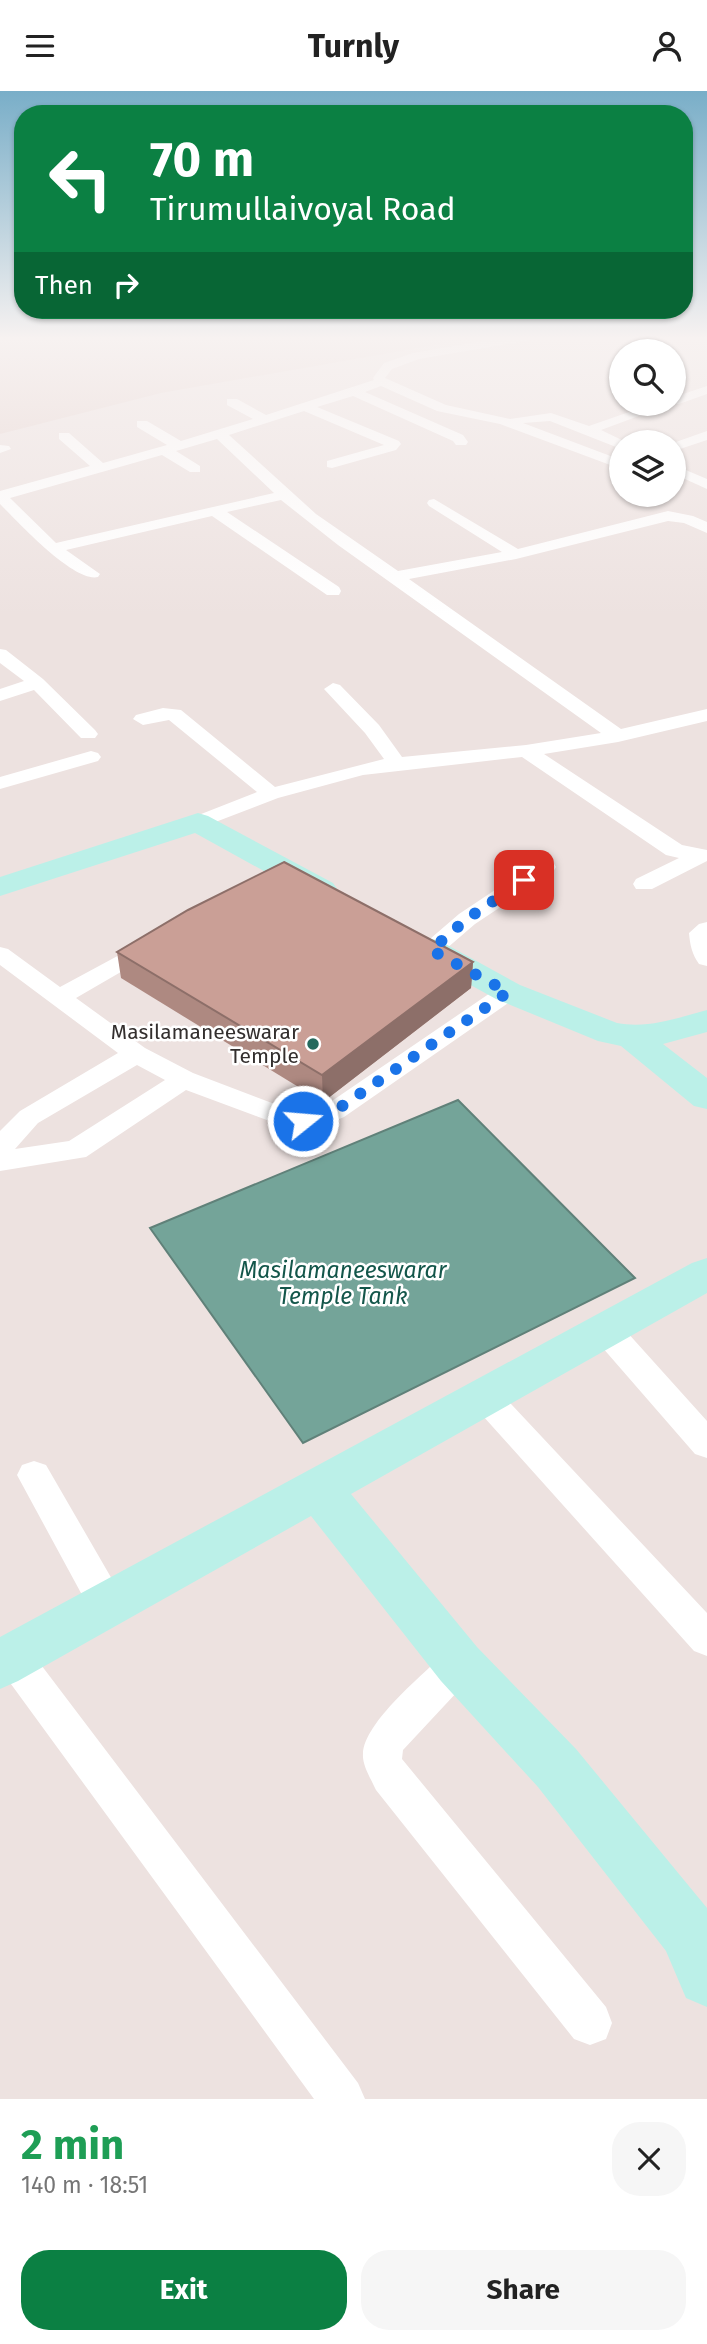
<!DOCTYPE html>
<meta charset="utf-8">
<style>
:root{--surface:#fff;--page:#f6f6f6;--text:#222;--muted:#767676;--accent:#0b8043}
body{margin:0;font-family:"Fira Sans",sans-serif;background:var(--page);color:var(--text);height:100vh;display:flex;flex-direction:column;font-size:26px;white-space:nowrap}
*{box-sizing:border-box;margin:0}
p{font-size:23px;color:var(--muted)}
.icon{flex:none;width:38px;height:38px;fill:none;stroke:currentColor;stroke-width:2;stroke-linecap:round;stroke-linejoin:round}
.map{position:relative;height:2008px;overflow:hidden}
.drawer{display:flex;flex-direction:column;background:var(--surface);flex:1}
.drawer>*{flex:none}
.hud{position:absolute;left:14px;top:14px;width:679px;height:214px;border-radius:28px;box-shadow:0 2px 5px #0004;background:#0b8043;color:#fff;overflow:hidden}
.controls{position:absolute;left:609px;top:248px;display:grid;gap:14px}
.controls a{display:grid;place-items:center;width:77px;height:77px;border-radius:50%;background:var(--surface);box-shadow:0 2px 5px #0004;font-size:35px}
.pin{position:absolute;display:grid;place-items:center;width:60px;height:60px;color:#fff;margin:-30px;border-radius:14px;box-shadow:0 4px 10px #0006}
.me{position:absolute;width:77px;margin:-38px;rotate:73deg;stroke-linejoin:round;filter:drop-shadow(0 0 5px #0008)}
.turn{display:flex;align-items:center;gap:24px;height:147px;padding:0 21px;font-size:32px}
.turn .icon{width:91px;height:91px;stroke-width:2.5}
.turn b{display:block;font-size:49px;line-height:60px}
.then{display:flex;align-items:center;height:66px;padding:0 21px;background:#0003;gap:14px;font-size:26px}
.round{display:grid;place-items:center;flex:none;width:74px;height:74px;border-radius:28px;background:var(--page)}
.head{display:flex;align-items:center;justify-content:space-between;height:119px;padding:0 21px}
h1{font-size:42px;font-weight:700;line-height:52px;color:#1e9e55}
.cta{display:flex;gap:14px;margin-top:auto;padding:14px 21px}
.cta a{flex:1;height:80px;border-radius:28px;background:var(--accent);color:#fff;font-size:28px;font-weight:700;line-height:80px;text-align:center}
.cta a+a{background:var(--page);color:var(--text)}
header{display:flex;justify-content:space-between;align-items:center;height:91px;padding:0 21px;background:var(--surface);font-size:32px;font-weight:700}
.map>svg:first-child{display:block}
.built{fill:#e6d4d0}
.water{fill:#74a499;stroke:#608179;stroke-width:2}
.lines{fill:none;stroke-linecap:round;stroke-linejoin:round}
.street{fill:#fff;fill-rule:evenodd}
.secondary{fill:#bbf0e8;fill-rule:evenodd}
.wall{fill:#ae8981}
.shaded-wall{fill:#8d6f69}
.building{fill:#ca9f96;stroke:#8d6f69;stroke-width:2}
.route{stroke:#1a73e8;stroke-width:12;stroke-dasharray:0 21.6}
.poi-dot{fill:#24695d;stroke:#fff;stroke-width:2.5}
.labels{text-anchor:middle;dominant-baseline:central;stroke-width:5;stroke-linejoin:round;paint-order:stroke}
.poi-label{font-size:21px;fill:#332f2e;stroke:#fff;text-anchor:end}
.water-label{font-size:23px;font-style:italic;fill:#13564a;stroke:#fff}
</style>
<header><svg class="icon" aria-label="menu" viewBox="0 0 24 24"><path d="M4 6h16M4 12h16M4 18h16"/></svg>Turnly<svg class="icon" aria-label="person" viewBox="0 0 24 24"><circle cx="12" cy="8" r="4"/><path d="M4 21q1-7 8-7t8 7"/></svg></header>
<div class="map">
<svg width="707" height="2008" viewBox="0 0 707 2008">
<rect width="100%" height="100%" fill="#ede2e0"/>
<path class="built" d="M0,245H486L161,302L0,343Z"/>
<path class="water" d="M458,1009L635,1187L303,1352L150,1137Z"/>
<g class="lines">
<path class="street" d="M511,245H537L531,249L419,268L392,278L385,287L446,314L510,328L551,322L589,335L652,313H671L601,339L626,351L621,352V358L550,330L523,332L621,369V378L500,333L437,320L381,295L365,301L463,344L468,351L466,354H456L453,350L353,305L317,316L399,350L401,353L396,359L332,377L327,376V370L384,354L304,320L229,344L316,423L398,480L502,461L429,415L427,412L429,409L434,408L518,458L668,420L693,425L707,431V442L684,432L668,430L516,468L409,488L621,638L707,618V630L618,651L544,663L682,754L707,759V770L652,798H636L633,793L636,788L679,767L666,764L522,666L363,684L278,707L205,735H191L187,731L191,727L257,701L169,629L143,634L133,628L136,624L163,617L181,619L275,696L384,668L365,642L324,598L333,592L340,594L379,634L402,666L526,654L601,642L338,454L281,409L227,421L339,496L341,500L339,504H327L212,425L66,459L100,483L98,486C74,492 17,430 0,413V400L90,375L59,348V342H69L103,372L167,354L137,336V330H147L181,350L253,328L227,314V308H237L266,324L374,289L373,287L384,272L413,262ZM217,348L274,402L56,452L10,407L162,364L190,381H200V375L176,360Z
M707,295V303L679,313H671H674V306Z
M707,340V349L674,360L673,352Z
M0,354L9,355L11,358L0,362Z
M674,374L707,388V398L674,383Z
M0,558L6,559L43,588L95,639L98,643L95,647H81L34,599L0,610V598L24,590L0,572Z
M91,660L98,662L101,666L98,670L0,698V686Z
M545,769L553,771L556,776L553,781L475,833L439,864H423L419,859L423,854L459,823L537,771Z
M707,831V875L699,873C692,863 690,854 689,842L699,833Z
M149,848L157,850L161,855L157,860L76,907L145,957L193,982L293,1020H312L326,1014L499,896L508,893L517,896L520,901L517,906L344,1026L316,1038H291L186,999L86,1066L0,1080V1040L20,1020L118,962L0,874V856L8,858L60,896ZM137,974L165,989L69,1050L15,1058L38,1032Z
M606,1227L617,1230L707,1330V1367L695,1363L595,1248L591,1239L595,1230Z
M485,1293L496,1297L707,1522V1565L694,1560L474,1315L469,1306L474,1297Z
M34,1370L46,1374L120,1502L125,1514L120,1526L107,1531L94,1526L17,1384L22,1374Z
M13,1549L26,1554L358,1992L365,2008H314L0,1578V1554Z
M459,1555L472,1561L478,1573L472,1585L403,1659L402,1668L606,1916L612,1932L606,1948L590,1954L574,1948L376,1699C371,1688 362,1674 363,1663C364,1631 424,1583 446,1561Z"/>
<path class="secondary" d="M198,722L208,725L333,792L338,799L333,806L322,808L311,806L195,742L0,805V786Z
M428,847L440,850L520,894L617,932C648,938 677,927 707,919V941L663,953L707,987V1018L694,1015L621,955L598,950L496,908L416,864L412,857L416,850Z
M707,1167V1202L351,1403L477,1556L576,1658L707,1817V1916L686,1907L666,1860L538,1696L441,1590L311,1425L18,1590L0,1598V1546L692,1172Z"/>
</g>
<path class="wall" d="M117,861L473,871L471,897L323,1011L121,887Z"/>
<path class="shaded-wall" d="M473,871L471,897L323,1011L322,984Z"/>
<path class="building" d="M284,771L473,871L322,984L117,861L188,819Z"/>
<linearGradient id="sky" x2="0" y2="1"><stop stop-color="#79aec8"/><stop offset="0.47" stop-color="#f7f2f1"/><stop offset="1" stop-color="#f7f2f1" stop-opacity="0"/></linearGradient>
<rect width="707" height="526" fill="url(#sky)"/>
<g class="lines">
<path class="route" d="M303,1030L316,1029L335,1020L508,901L431,859L467,828L524,789"/>
</g>
<circle class="poi-dot" cx="313" cy="953" r="7"/>
<g class="labels">
<g class="poi-label">
<text x="299" y="941">Masilamaneeswarar<tspan x="299" dy="24">Temple</tspan></text>
</g>
<g class="water-label">
<text x="343" y="1179">Masilamaneeswarar<tspan x="343" dy="26">Temple Tank</tspan></text>
</g>
</g>
</svg>
<div class="controls">
<a><svg class="icon" aria-label="search" viewBox="0 0 24 24"><circle cx="10" cy="10" r="6"/><path d="M15 15l6 6"/></svg></a>
<a><svg class="icon" aria-label="layers" viewBox="0 0 24 24"><path d="M12 4l9 5-9 5-9-5zM3 14l9 5 9-5"/></svg></a>
</div>
<div class="pin" style="left:524px;top:789px;background:#d93025"><svg class="icon" aria-label="arrive" viewBox="0 0 24 24"><path d="M6 21V4h12l-3 4 3 4H6"/></svg></div>
<svg class="me" style="left:303px;top:1030px" viewBox="-20 -20 40 40"><circle r="17" fill="#1a73e8" stroke="#fff" stroke-width="3"/><path d="M0-11L8 9 0 5-8 9z" fill="#fff"/></svg>
<div class="hud">
<div class="turn"><svg class="icon" aria-label="left" viewBox="0 0 24 24"><path d="M17 20v-9H6M10 6l-5 5 5 5"/></svg><div><b>70 m</b>Tirumullaivoyal Road</div></div>
<div class="then">Then<svg class="icon" aria-label="right" viewBox="0 0 24 24"><path d="M7 20v-9h11M14 6l5 5-5 5"/></svg></div>
</div>
</div>
<section class="drawer">
<div class="head"><div><h1>2 min</h1><p>140 m · 18:51</p></div><a class="round"><svg class="icon" aria-label="close" viewBox="0 0 24 24"><path d="M6 6l12 12M18 6L6 18"/></svg></a></div>
<div class="cta"><a>Exit</a><a>Share</a></div>
</section>
